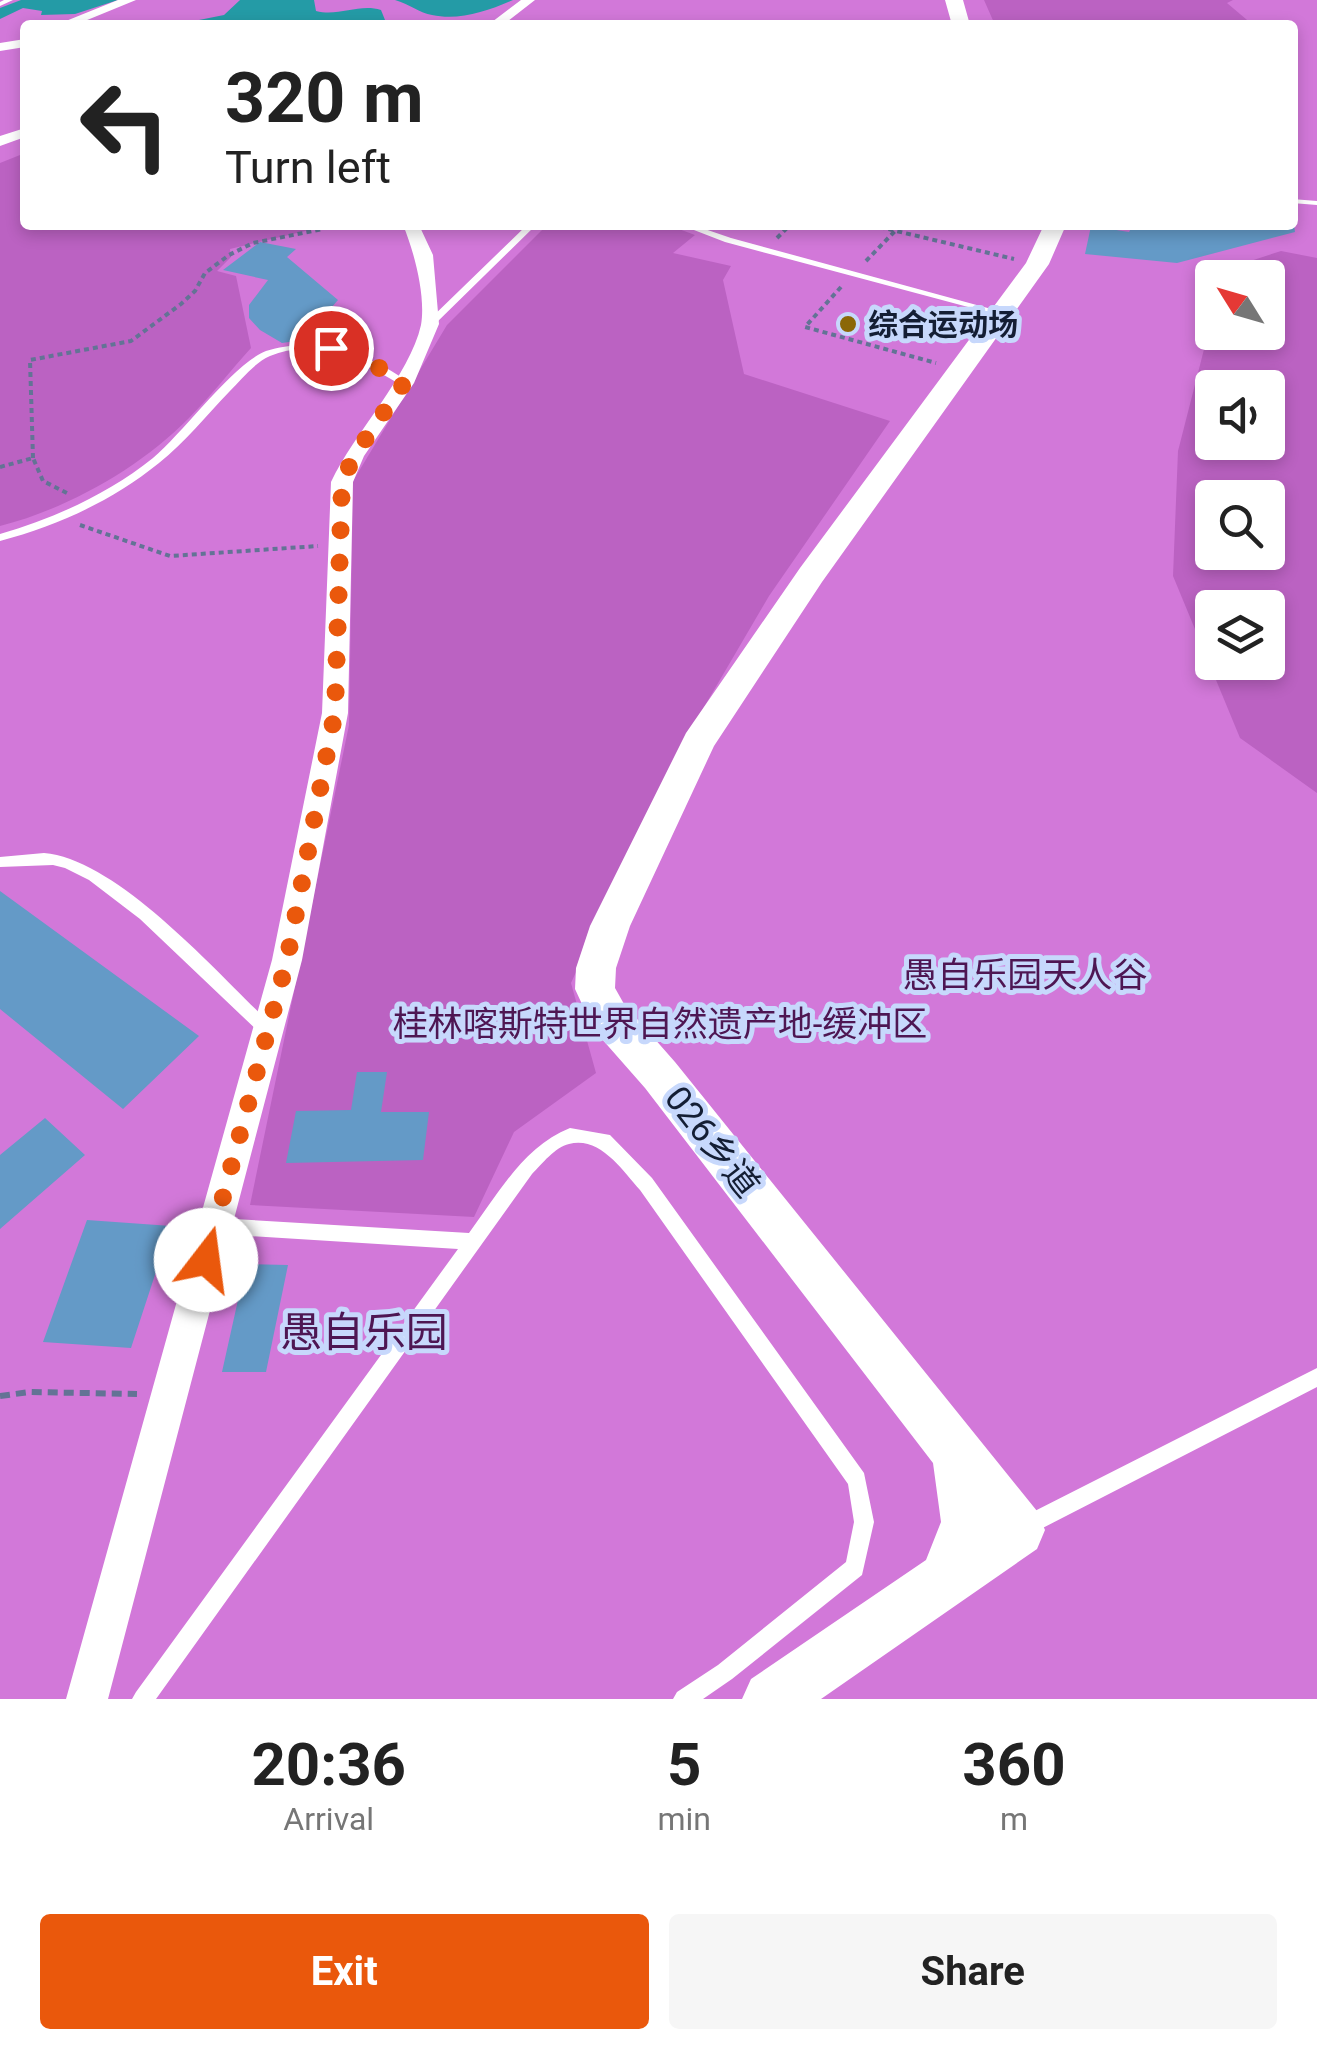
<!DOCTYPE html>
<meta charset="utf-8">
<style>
:root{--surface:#fff;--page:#f6f6f6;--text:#222;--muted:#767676;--accent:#ea580c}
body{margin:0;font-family:Roboto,"Noto Sans SC",sans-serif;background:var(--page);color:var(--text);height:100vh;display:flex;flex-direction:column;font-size:38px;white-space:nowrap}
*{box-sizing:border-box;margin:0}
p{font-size:32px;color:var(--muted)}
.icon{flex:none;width:55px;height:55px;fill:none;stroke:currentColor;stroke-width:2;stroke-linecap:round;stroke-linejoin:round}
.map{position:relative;height:1699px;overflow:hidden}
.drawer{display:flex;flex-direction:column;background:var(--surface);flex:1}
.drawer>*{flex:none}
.hud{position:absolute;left:20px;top:20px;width:1278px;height:210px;border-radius:10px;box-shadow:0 5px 15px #0003;background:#fff;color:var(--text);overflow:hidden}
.needle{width:65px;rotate:307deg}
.controls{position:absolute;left:1195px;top:260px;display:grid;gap:20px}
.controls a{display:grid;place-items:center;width:90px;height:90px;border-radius:10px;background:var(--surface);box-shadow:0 5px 15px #0003;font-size:50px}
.pin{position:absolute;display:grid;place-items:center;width:85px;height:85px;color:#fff;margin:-42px;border:5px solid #fff;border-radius:50%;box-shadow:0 2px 10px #0007}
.me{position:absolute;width:110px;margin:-55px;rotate:15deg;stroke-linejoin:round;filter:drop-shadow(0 0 8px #0008)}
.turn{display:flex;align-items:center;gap:35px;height:210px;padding:0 40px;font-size:45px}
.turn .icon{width:130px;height:130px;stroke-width:2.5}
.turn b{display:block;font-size:70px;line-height:85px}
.eta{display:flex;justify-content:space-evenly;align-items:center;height:170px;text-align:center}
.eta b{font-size:60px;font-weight:700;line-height:70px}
.action{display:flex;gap:20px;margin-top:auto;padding:20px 40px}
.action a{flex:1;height:115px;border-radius:10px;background:var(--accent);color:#fff;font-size:40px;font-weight:700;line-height:115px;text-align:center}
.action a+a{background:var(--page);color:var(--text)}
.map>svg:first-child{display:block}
.green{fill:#d278d9;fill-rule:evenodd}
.forest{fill:#bb62c2;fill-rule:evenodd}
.water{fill:#249ba6}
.building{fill:#649ac7}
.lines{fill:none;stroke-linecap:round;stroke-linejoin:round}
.path-far1{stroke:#637395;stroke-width:4;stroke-dasharray:5 4;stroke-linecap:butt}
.path{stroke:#637395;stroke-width:6;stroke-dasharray:10 6;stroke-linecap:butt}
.lane{fill:#fff;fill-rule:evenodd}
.street{fill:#fff;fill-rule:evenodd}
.secondary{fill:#fff;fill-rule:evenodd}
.route{stroke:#ea580c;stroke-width:18;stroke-dasharray:0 32.4}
.poi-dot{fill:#8b6707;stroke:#c7d8fc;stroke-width:4}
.labels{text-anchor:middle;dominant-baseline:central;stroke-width:10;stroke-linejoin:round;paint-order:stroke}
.far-poi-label{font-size:30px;font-weight:bold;fill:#141e34;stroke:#c7d8fc;text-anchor:start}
.park-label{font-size:35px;fill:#4e1653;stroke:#c7d8fc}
.street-label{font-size:35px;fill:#141e34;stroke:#c7d8fc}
.near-park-label{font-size:42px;fill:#4e1653;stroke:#c7d8fc}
</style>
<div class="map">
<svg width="1317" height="1699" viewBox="0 0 1317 1699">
<rect width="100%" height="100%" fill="#b4cbfa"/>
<path class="green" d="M0,0H1317V1699H0ZM25,25H1292V225H25ZM1212,278H1268V332H1212ZM1212,388H1268V442H1212ZM1212,498H1268V552H1212ZM1212,608H1268V662H1212Z"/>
<path class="forest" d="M984,0H1233L1227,3L1253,25H995Z
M25,153V225H316L318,228L230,249L231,257L217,271L236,276L251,348C230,371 211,396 189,418C140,468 67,509 0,526V163Z
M547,225H668L695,235L673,253L731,266L723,280L744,374L890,421L769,596L676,755L571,983L596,1073L514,1132L474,1217L250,1205L349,725L353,481L447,325Z
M1281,251L1317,258V793L1240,738L1173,576L1178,451L1212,318V332H1268V278L1220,277L1223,270ZM1212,388H1268V442H1212ZM1212,498H1268V552H1212ZM1212,608H1268V662H1212Z"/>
<path class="water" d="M21,0H118L75,14L41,15L42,11L23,8L0,19V8Z
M240,0H314L316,11C339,17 359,3 381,10L387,25H174L224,15Z
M395,0H513C488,11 459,21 432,15C420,13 409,4 395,0Z"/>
<path class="building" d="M1133,225H1294L1295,232L1177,263L1085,254L1091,226L1129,232Z
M260,242L296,249L287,257L338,300L303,340L282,343L260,330L249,318V305L268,280L223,270Z
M0,891L199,1036L123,1109L0,1009Z
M357,1072H387L381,1112H429L423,1160L286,1163L296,1111L351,1110Z
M45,1118L85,1155L0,1229V1155Z
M87,1220L171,1226L131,1348L43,1342Z
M246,1264L288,1265L266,1372H222Z"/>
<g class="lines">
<path class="path-far1" d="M871,225L1014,259
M777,238L790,225
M866,261L895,231
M841,287L805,327L936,363
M33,458L30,360L131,341L181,304L195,291L205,273L229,255L253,243L323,229L321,225
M0,467L33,458L43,481L69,494
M80,525L170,556L318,546"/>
<path class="path" d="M0,1396L30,1392L137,1394"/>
<path class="lane" d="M4,0H13L0,6V2Z
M1292,199L1317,201V205L1292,203Z
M527,225H536L433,326H427V322Z
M681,225H693L731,238L1006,313L998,315L725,242Z
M304,344C342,346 379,360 409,383L401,385C363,362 315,337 270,356C254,363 241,380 229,392C206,416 185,442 159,463C112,501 57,526 0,541V534C55,518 108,494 153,458C184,432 233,364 266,351C278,347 291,346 304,344Z
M44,853C118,859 219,975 272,1025L275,1030L272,1035L267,1037L262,1035L140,919L89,880L65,868L53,865L0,867V857Z
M570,1128L610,1135L652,1178L864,1473L874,1522L862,1575L732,1679L703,1699H673L677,1692L718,1665L846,1562L854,1522L848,1484L640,1190C622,1170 600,1136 569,1144C555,1147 542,1164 532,1174L156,1699H132L136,1692L458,1249L216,1234L210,1232L207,1226L210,1220L216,1218L469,1233C498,1194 523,1147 570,1128Z
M1317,1368V1387L1031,1534L1024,1537L1017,1534L1014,1527L1017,1520Z"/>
<path class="street" d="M118,0H136L75,25H56Z
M521,0H535L503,25H488Z
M25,39V47L0,51V43Z
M25,128V137L0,146V136Z
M403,225H419L433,255L439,324L414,383L364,456L353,482L348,713L302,960L108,1699H66L272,960L322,713L331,482C354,433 410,375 421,325C426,296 414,251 403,225Z"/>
<path class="secondary" d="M945,0H963L970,25H952Z
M1044,225H1066L1049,264L822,582L714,746L630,926L616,968L615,988L624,1004L675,1062L1037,1511L1045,1530L1037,1549L821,1699H742L751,1679L926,1560L941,1522L933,1463L645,1088L594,1030L575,989L576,968L590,926L686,733L800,568L1026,263Z"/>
</g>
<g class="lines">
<path class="route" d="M206,1260L287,960L335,712L342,482L354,456L404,383L366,360L331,348"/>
</g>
<circle class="poi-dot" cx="848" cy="324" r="10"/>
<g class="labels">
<g class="far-poi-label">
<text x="868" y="324">综合运动场</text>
</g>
<g class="park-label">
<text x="1025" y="975">愚自乐园天人谷</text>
<text x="660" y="1024">桂林喀斯特世界自然遗产地-缓冲区</text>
</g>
<g class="street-label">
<text transform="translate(712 1142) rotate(52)">026乡道</text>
</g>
<g class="near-park-label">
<text x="364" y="1332">愚自乐园</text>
</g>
</g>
</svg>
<div class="controls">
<a><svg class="needle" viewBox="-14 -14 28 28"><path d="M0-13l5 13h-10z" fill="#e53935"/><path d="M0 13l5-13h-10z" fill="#767676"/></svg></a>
<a><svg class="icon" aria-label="sound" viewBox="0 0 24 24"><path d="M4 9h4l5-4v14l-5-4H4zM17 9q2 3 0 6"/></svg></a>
<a><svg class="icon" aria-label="search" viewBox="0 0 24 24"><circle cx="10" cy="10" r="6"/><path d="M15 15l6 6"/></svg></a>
<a><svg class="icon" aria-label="layers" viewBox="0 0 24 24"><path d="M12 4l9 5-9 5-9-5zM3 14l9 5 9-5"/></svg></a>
</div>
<div class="pin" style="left:331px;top:348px;background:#d93025"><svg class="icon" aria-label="arrive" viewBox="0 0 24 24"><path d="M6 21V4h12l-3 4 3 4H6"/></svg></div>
<svg class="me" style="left:206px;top:1260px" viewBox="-20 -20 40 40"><circle r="19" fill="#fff"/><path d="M0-13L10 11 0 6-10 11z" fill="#ea580c"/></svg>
<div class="hud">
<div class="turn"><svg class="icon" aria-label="left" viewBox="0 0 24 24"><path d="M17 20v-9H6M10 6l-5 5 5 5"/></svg><div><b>320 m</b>Turn left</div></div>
</div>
</div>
<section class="drawer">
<div class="eta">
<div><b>20:36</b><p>Arrival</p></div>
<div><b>5</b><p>min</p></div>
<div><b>360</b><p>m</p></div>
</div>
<div class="action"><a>Exit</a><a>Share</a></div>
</section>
